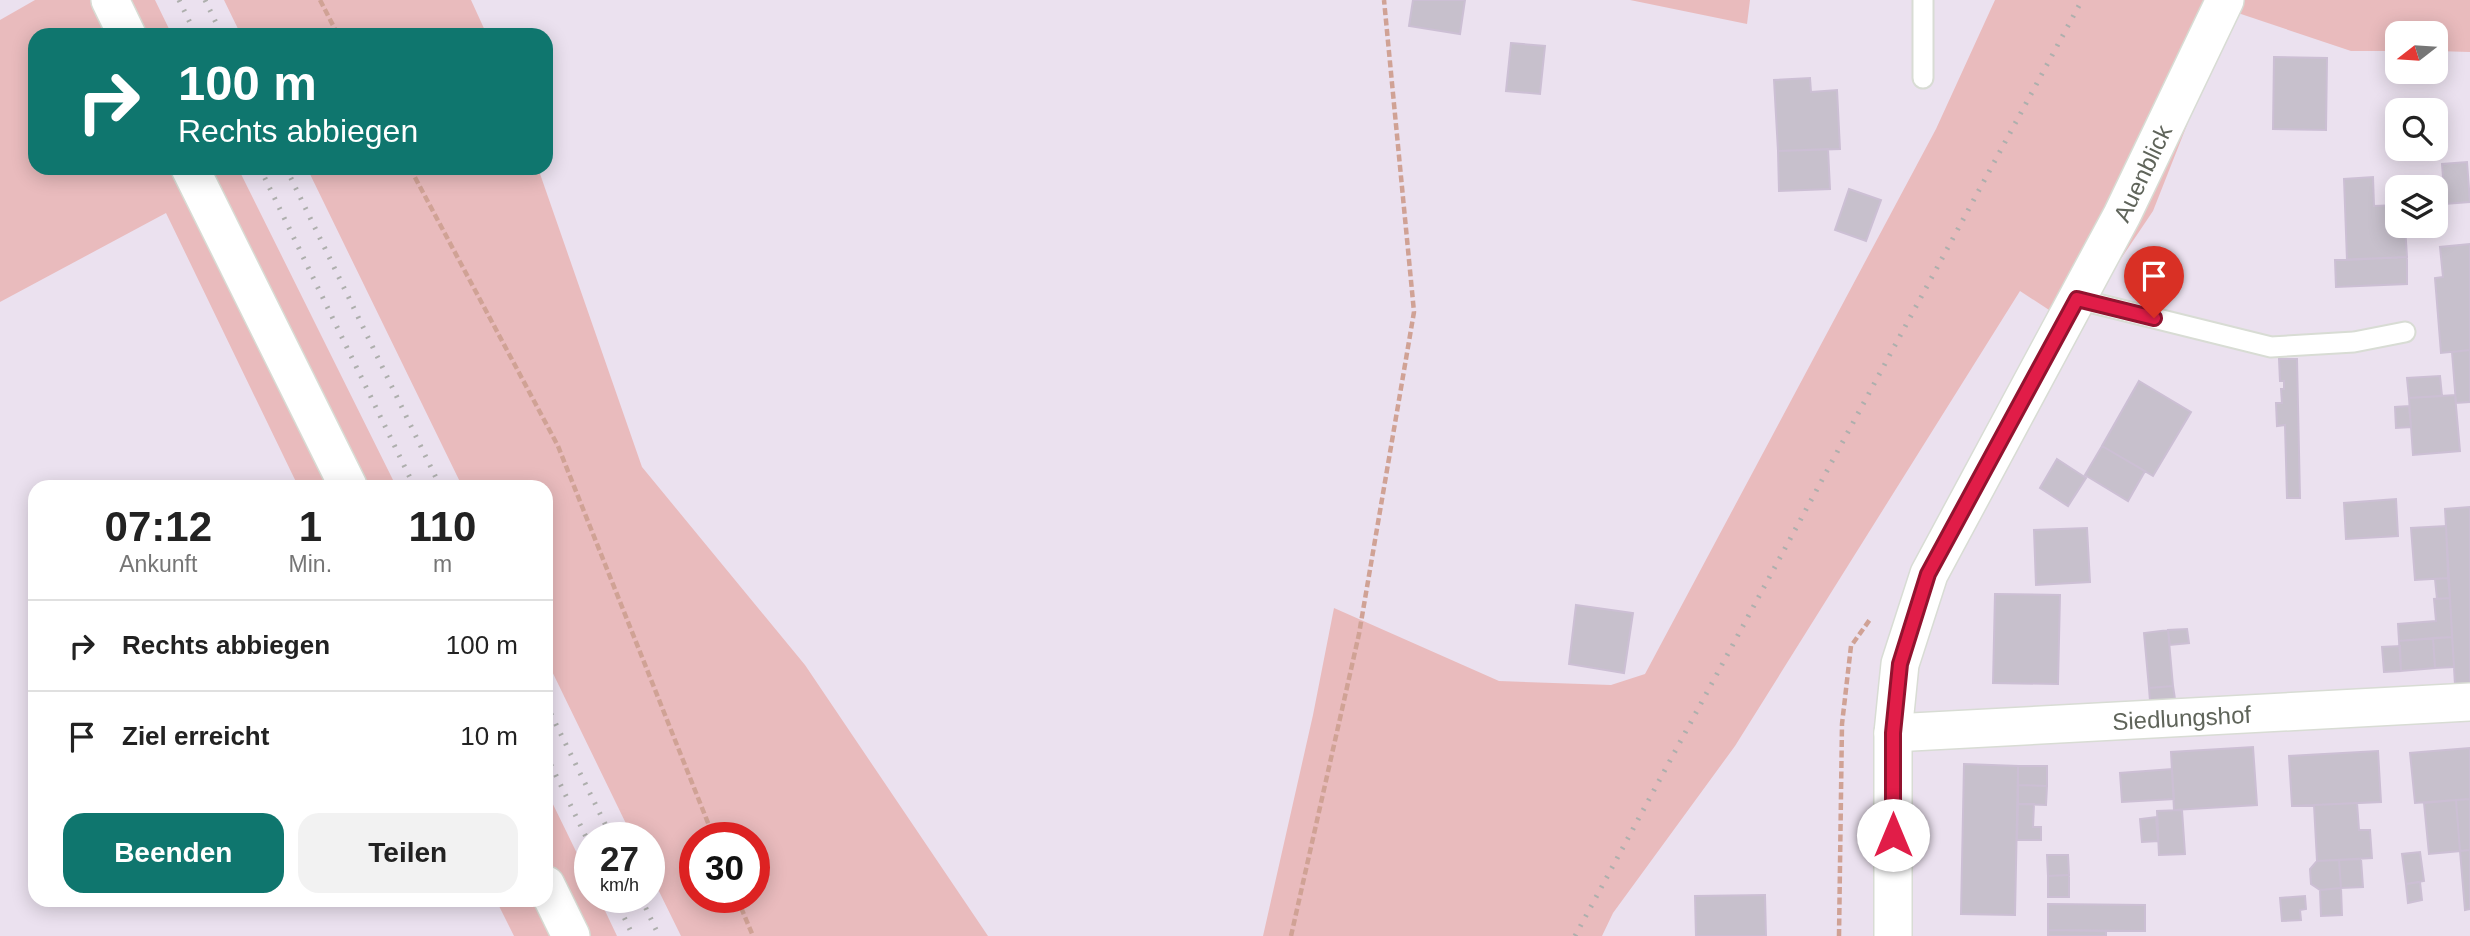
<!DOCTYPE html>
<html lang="de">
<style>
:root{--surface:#fff;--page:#f2f2f2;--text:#222;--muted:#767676;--line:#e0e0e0;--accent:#0f766e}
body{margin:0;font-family:Helvetica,sans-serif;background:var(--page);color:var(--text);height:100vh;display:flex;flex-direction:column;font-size:26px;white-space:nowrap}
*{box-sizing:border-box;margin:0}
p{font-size:23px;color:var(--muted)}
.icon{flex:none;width:38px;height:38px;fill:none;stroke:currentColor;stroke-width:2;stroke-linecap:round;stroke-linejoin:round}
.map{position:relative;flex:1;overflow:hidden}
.panel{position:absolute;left:28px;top:480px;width:525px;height:427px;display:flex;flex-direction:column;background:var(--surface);border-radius:21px;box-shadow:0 4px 18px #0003}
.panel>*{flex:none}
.hud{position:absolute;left:28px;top:28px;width:525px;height:147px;border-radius:21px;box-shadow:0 4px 18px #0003;background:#0f766e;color:#fff;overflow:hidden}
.needle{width:46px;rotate:253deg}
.fabs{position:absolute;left:2385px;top:21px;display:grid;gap:14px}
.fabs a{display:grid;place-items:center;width:63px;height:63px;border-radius:14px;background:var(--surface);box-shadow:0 4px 18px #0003;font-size:35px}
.speed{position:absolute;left:574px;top:822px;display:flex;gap:14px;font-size:35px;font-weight:700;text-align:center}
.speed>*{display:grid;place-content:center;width:91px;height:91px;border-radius:50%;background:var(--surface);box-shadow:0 4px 18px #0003;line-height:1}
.speed small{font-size:18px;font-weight:400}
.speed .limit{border:10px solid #d22;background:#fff;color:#111}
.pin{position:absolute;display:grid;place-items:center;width:60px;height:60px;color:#fff;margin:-72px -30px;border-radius:50% 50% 50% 0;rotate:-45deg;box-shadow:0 0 7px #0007}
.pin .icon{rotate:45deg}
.me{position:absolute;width:77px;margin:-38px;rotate:0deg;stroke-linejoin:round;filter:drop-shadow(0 0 5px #0008)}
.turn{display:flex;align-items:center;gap:24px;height:147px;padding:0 35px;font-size:32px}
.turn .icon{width:91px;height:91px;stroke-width:2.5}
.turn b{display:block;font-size:49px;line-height:60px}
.eta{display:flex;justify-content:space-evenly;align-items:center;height:119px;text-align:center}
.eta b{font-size:42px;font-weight:600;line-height:49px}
.button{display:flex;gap:14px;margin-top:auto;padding:14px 35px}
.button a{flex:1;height:80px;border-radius:21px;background:var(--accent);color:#fff;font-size:28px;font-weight:600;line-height:80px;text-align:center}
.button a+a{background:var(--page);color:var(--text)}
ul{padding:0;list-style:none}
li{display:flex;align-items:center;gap:21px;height:91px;padding:0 35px;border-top:2px solid var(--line)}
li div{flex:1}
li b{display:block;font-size:26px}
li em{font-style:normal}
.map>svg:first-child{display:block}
.green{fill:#e9bbbd;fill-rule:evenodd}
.building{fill:#c7c0cc;stroke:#ccbfd4;stroke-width:2}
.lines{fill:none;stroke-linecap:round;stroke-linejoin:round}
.lane-casing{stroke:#d8dcd4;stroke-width:23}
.street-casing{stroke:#d8dcd4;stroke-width:40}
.path{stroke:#d0a295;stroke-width:4.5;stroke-dasharray:7 3.5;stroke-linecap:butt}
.lane{stroke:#fff;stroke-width:19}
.street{stroke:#fff;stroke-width:37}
.rail{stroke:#aeafad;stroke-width:5;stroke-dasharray:2 9;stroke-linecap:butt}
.route-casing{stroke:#92132f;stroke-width:18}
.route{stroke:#e11d48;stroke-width:12}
.labels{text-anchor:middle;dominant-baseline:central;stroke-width:5;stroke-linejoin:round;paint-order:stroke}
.street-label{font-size:24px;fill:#5f645a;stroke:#fff}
</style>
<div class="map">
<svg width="2470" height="936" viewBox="0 0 2470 936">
<rect width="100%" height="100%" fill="#ebe1ef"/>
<path class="green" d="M35,0H155L172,35H35V168H238L396,486H298L166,213L0,302V20Z
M224,0H471L487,35H241Z
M1630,0H1750L1747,24Z
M1995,0H2470V52L2436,51V33H2398L2397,51H2351L2232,11L2153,211L2075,327L2020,291L1735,746L1613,913L1602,936H1263L1313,715L1334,608L1499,681L1611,685L1645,674L1936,129Z
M307,168H538L642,467L805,665L988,936H681L649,871V838H633L546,659V486H462ZM754,838V898H695V838Z
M546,790L590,880V898H599L617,936H514L496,900H546Z"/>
<path class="building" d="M1413,0H1465L1460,34L1409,26Z
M1511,43L1545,46L1540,94L1506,91Z
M2274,57L2327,58L2326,130L2273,129Z
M1810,78L1811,92L1837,90L1840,149L1778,151L1774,80Z
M1828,149L1830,189L1779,191L1778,151Z
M2467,162L2470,202L2445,204L2442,164Z
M2373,177L2374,206L2398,205V226H2405L2407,257L2347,260L2344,179Z
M1849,189L1881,200L1866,241L1835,230Z
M2470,244V350L2441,353L2435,278L2443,277L2440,247Z
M2407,257V284L2336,287L2335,260Z
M2470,350V402L2456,403L2452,352Z
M2279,359H2297L2300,498H2287L2285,425L2277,426L2276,403H2282L2281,389H2284V381H2280Z
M2440,376L2442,396L2409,398L2407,378Z
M2139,381L2191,412L2153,476L2102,446Z
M2455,395L2460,451L2413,455L2409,398Z
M2409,406L2411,427L2396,428L2395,407Z
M2102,446L2145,471L2128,501L2085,475Z
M2057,459L2086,478L2068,506L2040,488Z
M2396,499L2398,536L2346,539L2344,503Z
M2470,507V684L2455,685L2445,509Z
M2446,526L2448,578L2415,580L2411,528Z
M2087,528L2090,582L2036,585L2034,530Z
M2448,578L2450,598L2437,599L2435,579Z
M1995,594L2060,595L2058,684L1993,683Z
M2450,598L2452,637L2399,641L2398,624L2436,621L2434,599Z
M1576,605L1633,613L1624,673L1569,664Z
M2187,629L2189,643L2170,645L2168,630Z
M2168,630L2173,686L2149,688L2144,633Z
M2452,637L2454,667L2435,668L2433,638Z
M2433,638L2435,668L2401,671L2399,641Z
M2400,646L2401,671L2384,672L2382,647Z
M2173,686L2175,699L2150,701L2149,688Z
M2253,747L2257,805L2174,810L2171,752Z
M2470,748V799L2415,803L2410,753Z
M2378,751L2381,802L2292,806L2289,756Z
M1964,764L2018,766L2015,915L1961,914Z
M2018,766H2047V786L2018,785Z
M2172,769L2174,799L2122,802L2120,773Z
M2018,785L2047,786L2046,805L2018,804Z
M2470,799V850L2460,851L2456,800Z
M2456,800L2460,851L2429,854L2424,803Z
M2357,803L2359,830H2370L2372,858L2317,861L2314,805Z
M2018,804H2034L2033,827H2041V840H2017Z
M2182,810L2185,854L2159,855L2157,811Z
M2156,817L2158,841L2142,842L2140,819Z
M2470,850V909L2465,910L2460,851Z
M2420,852L2424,881L2406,884L2402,854Z
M2047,855H2068L2069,875L2048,876Z
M2361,859L2363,887L2341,888L2339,860Z
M2339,860L2341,888L2320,890L2311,884L2310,869L2317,861Z
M2069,875V897H2048V876Z
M2420,882L2422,900L2408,903L2406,884Z
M2341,888L2342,915L2321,916L2320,890Z
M1765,895L1766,936H1696L1695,896Z
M2305,896L2306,909L2300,910L2301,920L2282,921L2280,898Z
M2048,904L2145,905V931L2048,930Z
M2048,930L2106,931V936H2048Z"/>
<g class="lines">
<defs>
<path id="lane" d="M1923,0V78
M2077,299L2271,347L2354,342L2405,332"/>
<g id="street">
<path d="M110,0L127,35"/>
<path d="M190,168L348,486"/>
<path id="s1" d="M1893,733L2470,702"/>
<path d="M546,885L571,936"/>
<path id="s2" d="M1893,936V733L1900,664L1929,574L2122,215L2225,0"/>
</g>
</defs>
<use href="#lane" class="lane-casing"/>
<use href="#street" class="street-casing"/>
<path class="path" d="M320,0L338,35
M410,168L558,446L714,838
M737,898L753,936
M1291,936L1359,634L1414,312L1384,0
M1839,936L1842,724L1851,646L1871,618"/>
<use href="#lane" class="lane"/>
<use href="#street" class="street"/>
<path class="rail" d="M179,0L196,35
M205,0L222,35
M260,168L414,486
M286,168L440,486
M546,704L612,838
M546,755L590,845
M615,898L633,936
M641,898L659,936
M1575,936L2082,0"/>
</g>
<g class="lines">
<defs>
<path id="route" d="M1893,835V733L1900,664L1928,574L2077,299L2154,318"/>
</defs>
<use href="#route" class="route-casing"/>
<use href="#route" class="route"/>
</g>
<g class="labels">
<g class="street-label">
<text stroke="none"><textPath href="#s2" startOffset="821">Auenblick</textPath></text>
<text stroke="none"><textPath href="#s1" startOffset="289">Siedlungshof</textPath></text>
</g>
</g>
</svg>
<div class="fabs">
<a><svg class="needle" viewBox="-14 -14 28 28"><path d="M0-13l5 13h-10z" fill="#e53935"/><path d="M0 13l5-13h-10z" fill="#767676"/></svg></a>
<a><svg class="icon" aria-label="search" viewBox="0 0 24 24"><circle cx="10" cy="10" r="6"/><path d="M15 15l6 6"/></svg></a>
<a><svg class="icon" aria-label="layers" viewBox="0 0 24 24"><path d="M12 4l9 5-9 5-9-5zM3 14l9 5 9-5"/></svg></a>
</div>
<div class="speed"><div>27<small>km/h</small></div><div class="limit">30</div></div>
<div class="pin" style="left:2154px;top:318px;background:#d93025"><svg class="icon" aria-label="arrive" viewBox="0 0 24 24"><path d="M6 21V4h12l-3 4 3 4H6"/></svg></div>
<svg class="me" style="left:1893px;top:835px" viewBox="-20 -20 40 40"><circle r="19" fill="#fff"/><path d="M0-13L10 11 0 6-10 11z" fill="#e11d48"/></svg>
<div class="hud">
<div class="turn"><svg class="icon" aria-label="right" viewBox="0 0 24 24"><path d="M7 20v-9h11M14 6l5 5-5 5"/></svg><div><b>100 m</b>Rechts abbiegen</div></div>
</div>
<section class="panel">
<div class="eta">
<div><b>07:12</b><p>Ankunft</p></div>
<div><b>1</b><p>Min.</p></div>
<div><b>110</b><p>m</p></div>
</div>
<ul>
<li><svg class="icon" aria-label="right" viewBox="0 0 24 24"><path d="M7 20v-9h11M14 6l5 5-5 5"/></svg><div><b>Rechts abbiegen</b></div><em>100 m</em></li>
<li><svg class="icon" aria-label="arrive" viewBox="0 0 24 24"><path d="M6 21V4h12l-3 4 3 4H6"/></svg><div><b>Ziel erreicht</b></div><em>10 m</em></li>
</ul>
<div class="button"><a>Beenden</a><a>Teilen</a></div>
</section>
</div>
